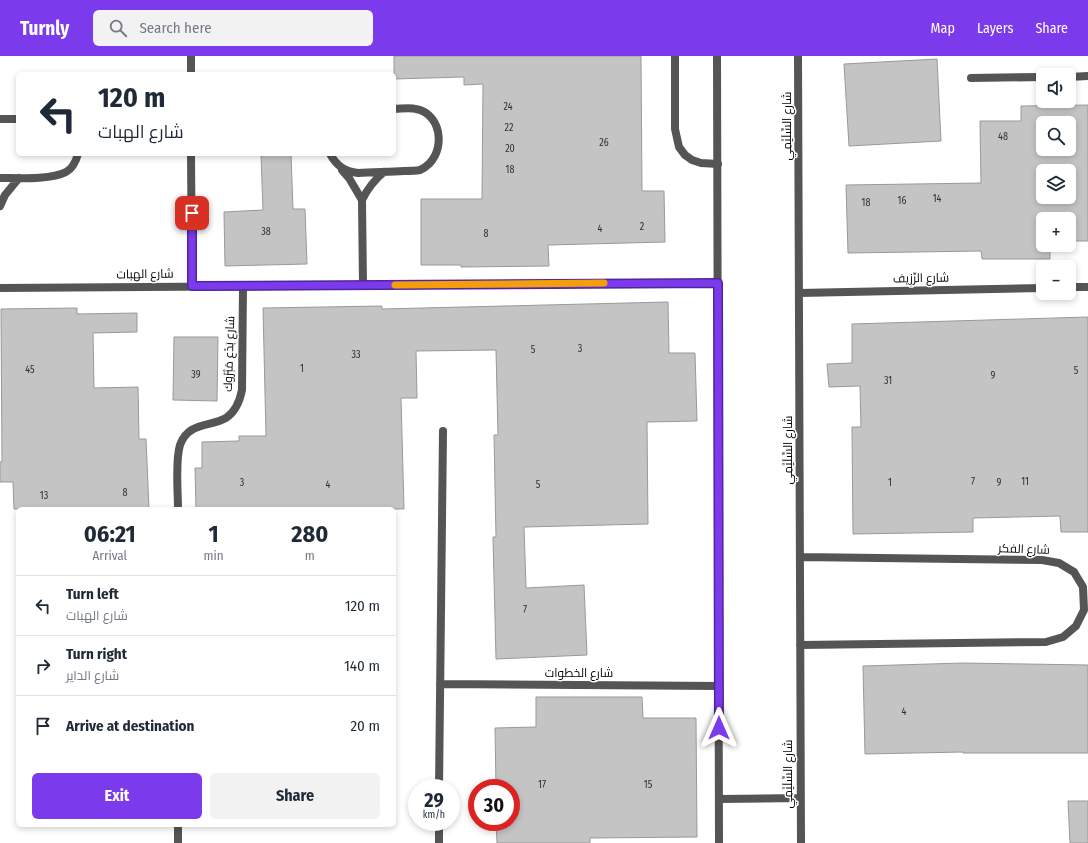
<!DOCTYPE html>
<meta charset="utf-8">
<style>
:root{--surface:#fff;--page:#f2f2f3;--text:#1f2937;--muted:#747a83;--line:#e0e1e3;--accent:#7c3aed}
body{margin:0;font-family:"Fira Sans Condensed",Cairo,sans-serif;background:var(--page);color:var(--text);height:100vh;display:flex;flex-direction:column;font-size:15px;white-space:nowrap}
*{box-sizing:border-box;margin:0}
p{font-size:13px;color:var(--muted)}
.icon{flex:none;width:22px;height:22px;fill:none;stroke:currentColor;stroke-width:2;stroke-linecap:round;stroke-linejoin:round}
.map{position:relative;flex:1;overflow:hidden}
.sheet{position:absolute;left:16px;top:451px;width:380px;height:320px;display:flex;flex-direction:column;background:var(--surface);border-radius:6px;box-shadow:0 2px 6px #0003}
.sheet>*{flex:none}
.banner{position:absolute;left:16px;top:16px;width:380px;height:84px;border-radius:6px;box-shadow:0 2px 6px #0003;background:#fff;color:var(--text);overflow:hidden}
.buttons{position:absolute;left:1036px;top:12px;display:grid;gap:8px}
.buttons a{display:grid;place-items:center;width:40px;height:40px;border-radius:6px;background:var(--surface);box-shadow:0 2px 6px #0003;font-size:20px}
.speed{position:absolute;left:408px;top:723px;display:flex;gap:8px;font-size:20px;font-weight:700;text-align:center}
.speed>*{display:grid;place-content:center;width:52px;height:52px;border-radius:50%;background:var(--surface);box-shadow:0 2px 6px #0003;line-height:1}
.speed small{font-size:10px;font-weight:400}
.speed .limit{border:6px solid #d22;background:#fff;color:#111}
.pin{position:absolute;display:grid;place-items:center;width:34px;height:34px;color:#fff;margin:-17px;border-radius:8px;box-shadow:0 2px 6px #0006}
.me{position:absolute;width:44px;margin:-22px;rotate:0deg;stroke-linejoin:round;filter:drop-shadow(0 0 3px #0008)}
.turn{display:flex;align-items:center;gap:14px;height:84px;padding:0 16px;font-size:18px}
.turn .icon{width:52px;height:52px;stroke-width:2.5}
.turn b{display:block;font-size:28px;line-height:34px}
.eta{display:flex;justify-content:space-evenly;align-items:center;height:68px;text-align:center}
.eta b{font-size:24px;font-weight:700;line-height:28px}
.action{display:flex;gap:8px;margin-top:auto;padding:8px 16px}
.action a{flex:1;height:46px;border-radius:6px;background:var(--accent);color:#fff;font-size:16px;font-weight:700;line-height:46px;text-align:center}
.action a+a{background:var(--page);color:var(--text)}
ul{padding:0;list-style:none}
li{display:flex;align-items:center;gap:12px;height:60px;padding:0 16px;border-top:1px solid var(--line)}
li div{flex:1}
li b{display:block;font-size:15px}
li em{font-style:normal}
header{display:flex;align-items:center;gap:24px;box-sizing:border-box;height:56px;padding:0 20px;background:var(--accent);color:#fff}
header strong{font-size:19px}
nav{display:flex;gap:22px;margin-inline-start:auto;font-size:14px}
.search{width:280px;height:36px;background:var(--page);display:flex;align-items:center;gap:10px;box-sizing:border-box;padding:0 14px;border-radius:6px;color:var(--muted);font-size:15px}
.map>svg:first-child{display:block}
.building{fill:#c4c4c4;stroke:#999;fill-rule:evenodd}
.lines{fill:none;stroke-linecap:round;stroke-linejoin:round}
.lane{stroke:#555;stroke-width:8}
.street{stroke:#555;stroke-width:8}
.route-casing{stroke:#51269a;stroke-width:10}
.route{stroke:#7c3aed;stroke-width:7}
.slow{stroke:#f59e0b;stroke-width:7}
.labels{text-anchor:middle;dominant-baseline:central;stroke-width:3;stroke-linejoin:round;paint-order:stroke}
.number-label{font-size:10px;fill:#313131}
.street-label{font-size:12px;fill:#000;stroke:#fff}
</style>
<header>
<strong>Turnly</strong>
<div class="search"><svg class="icon" aria-label="search" viewBox="0 0 24 24"><circle cx="10" cy="10" r="6"/><path d="M15 15l6 6"/></svg>Search here</div>
<nav><a>Map</a><a>Layers</a><a>Share</a></nav>
</header>
<div class="map">
<svg width="1088" height="787" viewBox="0 0 1088 787">
<rect width="100%" height="100%" fill="#fff"/>
<path class="building" d="M394,0H641L642,135H664L665,186L548,189L549,210L461,211V209H421V143H482L483,28L464,29V21L394,23Z
M937,3L941,85L849,90L844,8Z
M1088,49V185H1069V163H1043V189H1050V203H982L981,195L848,197L846,129L981,127L980,65H1021V50ZM1043,67H1069V93H1043ZM1043,115H1069V141H1043Z
M261,98H291L293,153H305L307,208L225,210L224,156L263,154Z
M668,246L669,297H695L697,365L647,366L648,468L524,471L526,532L584,529L587,599L496,603L493,481H496L494,379H498L496,294L416,295L417,342H401L404,453H196L195,412H202V386L239,385V380H266L263,252L382,250V253Z
M77,252V258L137,257V276L93,277L94,332L138,331L139,383H146L149,453H14L13,426H0V406H2L1,253Z
M1088,261V476H1061L1060,460L973,462V476L853,478L852,371H861L860,330L829,331L827,308L852,307V268Z
M174,281H218L217,345L173,344Z
M963,607L1088,609V697H963V696L865,698L863,610Z
M536,641H642L643,662H696L697,781L590,782V787H497L496,766H511V732H496L495,672L536,671Z
M1068,745H1088V787H1070Z"/>
<g class="lines">
<path class="lane" d="M675,0V73L679,91L685,99L692,104L701,107L718,108
M1069,21L1088,20
M971,22L1043,21"/>
<path class="street" d="M191,0V18
M717,0L719,787
M798,0L801,787
M0,63H18
M191,98L192,230
M330,98C337,110 344,115 358,117C374,116 389,116 404,115C409,115 415,115 420,114C447,102 444,58 416,53C409,51 401,53 394,53
M342,114L349,122L362,144L363,229
M0,122C17,122 51,124 66,116C72,113 76,105 78,98
M362,144C368,132 374,124 384,116
M0,150L5,139L19,122
M1069,231H1088
M0,232L717,227
M799,237L1043,232
M178,453C178,435 175,405 180,389C188,366 210,371 226,362C235,356 240,344 242,334L243,230
M800,501L1042,504L1059,507L1074,516L1083,531L1084,554L1076,570L1063,581L1046,586L800,589
M440,628L719,630
M439,732L443,375
M719,743L800,742
M178,787V769
M439,787V766"/>
</g>
<g class="lines">
<defs>
<path id="route" d="M192,157V230L718,227L719,672"/>
</defs>
<use href="#route" class="route-casing"/>
<use href="#route" class="route"/>
<path class="slow" d="M395,229L604,227"/>
</g>
<g class="labels">
<g class="number-label">
<text x="508" y="51">24</text>
<text x="509" y="72">22</text>
<text x="1003" y="81">48</text>
<text x="604" y="87">26</text>
<text x="510" y="93">20</text>
<text x="510" y="114">18</text>
<text x="937" y="143">14</text>
<text x="902" y="145">16</text>
<text x="866" y="147">18</text>
<text x="642" y="171">2</text>
<text x="600" y="173">4</text>
<text x="266" y="176">38</text>
<text x="486" y="178">8</text>
<text x="580" y="293">3</text>
<text x="533" y="294">5</text>
<text x="356" y="299">33</text>
<text x="302" y="313">1</text>
<text x="30" y="314">45</text>
<text x="1076" y="315">5</text>
<text x="196" y="319">39</text>
<text x="993" y="320">9</text>
<text x="888" y="325">31</text>
<text x="973" y="426">7</text>
<text x="1025" y="426">11</text>
<text x="242" y="427">3</text>
<text x="890" y="427">1</text>
<text x="999" y="427">9</text>
<text x="328" y="429">4</text>
<text x="538" y="429">5</text>
<text x="125" y="437">8</text>
<text x="44" y="440">13</text>
<text x="525" y="554">7</text>
<text x="904" y="656">4</text>
<text x="542" y="729">17</text>
<text x="648" y="729">15</text>
</g>
<g class="street-label">
<text transform="translate(787 70) rotate(-90)">شارع السِّلَيْمِي</text>
<text transform="translate(145 218) rotate(-1)">شارع الهبات</text>
<text transform="translate(921 222) rotate(-1)">شارع الرِّزِيف</text>
<text transform="translate(229 298) rotate(-88)">شارع بَدْع مَبْرُوك</text>
<text transform="translate(788 394) rotate(-90)">شارع السِّلَيْمِي</text>
<text transform="translate(1024 493) rotate(2)">شارع الفكر</text>
<text x="579" y="617">شارع الخطوات</text>
<text transform="translate(788 718) rotate(-90)">شارع السِّلَيْمِي</text>
</g>
</g>
</svg>
<div class="buttons">
<a><svg class="icon" aria-label="sound" viewBox="0 0 24 24"><path d="M4 9h4l5-4v14l-5-4H4zM17 9q2 3 0 6"/></svg></a>
<a><svg class="icon" aria-label="search" viewBox="0 0 24 24"><circle cx="10" cy="10" r="6"/><path d="M15 15l6 6"/></svg></a>
<a><svg class="icon" aria-label="layers" viewBox="0 0 24 24"><path d="M12 4l9 5-9 5-9-5zM3 14l9 5 9-5"/></svg></a>
<a>+</a>
<a>−</a>
</div>
<div class="speed"><div>29<small>km/h</small></div><div class="limit">30</div></div>
<div class="pin" style="left:192px;top:157px;background:#d93025"><svg class="icon" aria-label="arrive" viewBox="0 0 24 24"><path d="M6 21V4h12l-3 4 3 4H6"/></svg></div>
<svg class="me" style="left:719px;top:672px" viewBox="-20 -20 40 40"><path d="M0-17L14 15 0 8-14 15z" fill="#7c3aed" stroke="#fff" stroke-width="4"/></svg>
<div class="banner">
<div class="turn"><svg class="icon" aria-label="left" viewBox="0 0 24 24"><path d="M17 20v-9H6M10 6l-5 5 5 5"/></svg><div><b>120 m</b>شارع الهبات</div></div>
</div>
<section class="sheet">
<div class="eta">
<div><b>06:21</b><p>Arrival</p></div>
<div><b>1</b><p>min</p></div>
<div><b>280</b><p>m</p></div>
</div>
<ul>
<li><svg class="icon" aria-label="left" viewBox="0 0 24 24"><path d="M17 20v-9H6M10 6l-5 5 5 5"/></svg><div><b>Turn left</b><p>شارع الهبات</p></div><em>120 m</em></li>
<li><svg class="icon" aria-label="right" viewBox="0 0 24 24"><path d="M7 20v-9h11M14 6l5 5-5 5"/></svg><div><b>Turn right</b><p>شارع الداير</p></div><em>140 m</em></li>
<li><svg class="icon" aria-label="arrive" viewBox="0 0 24 24"><path d="M6 21V4h12l-3 4 3 4H6"/></svg><div><b>Arrive at destination</b></div><em>20 m</em></li>
</ul>
<div class="action"><a>Exit</a><a>Share</a></div>
</section>
</div>
